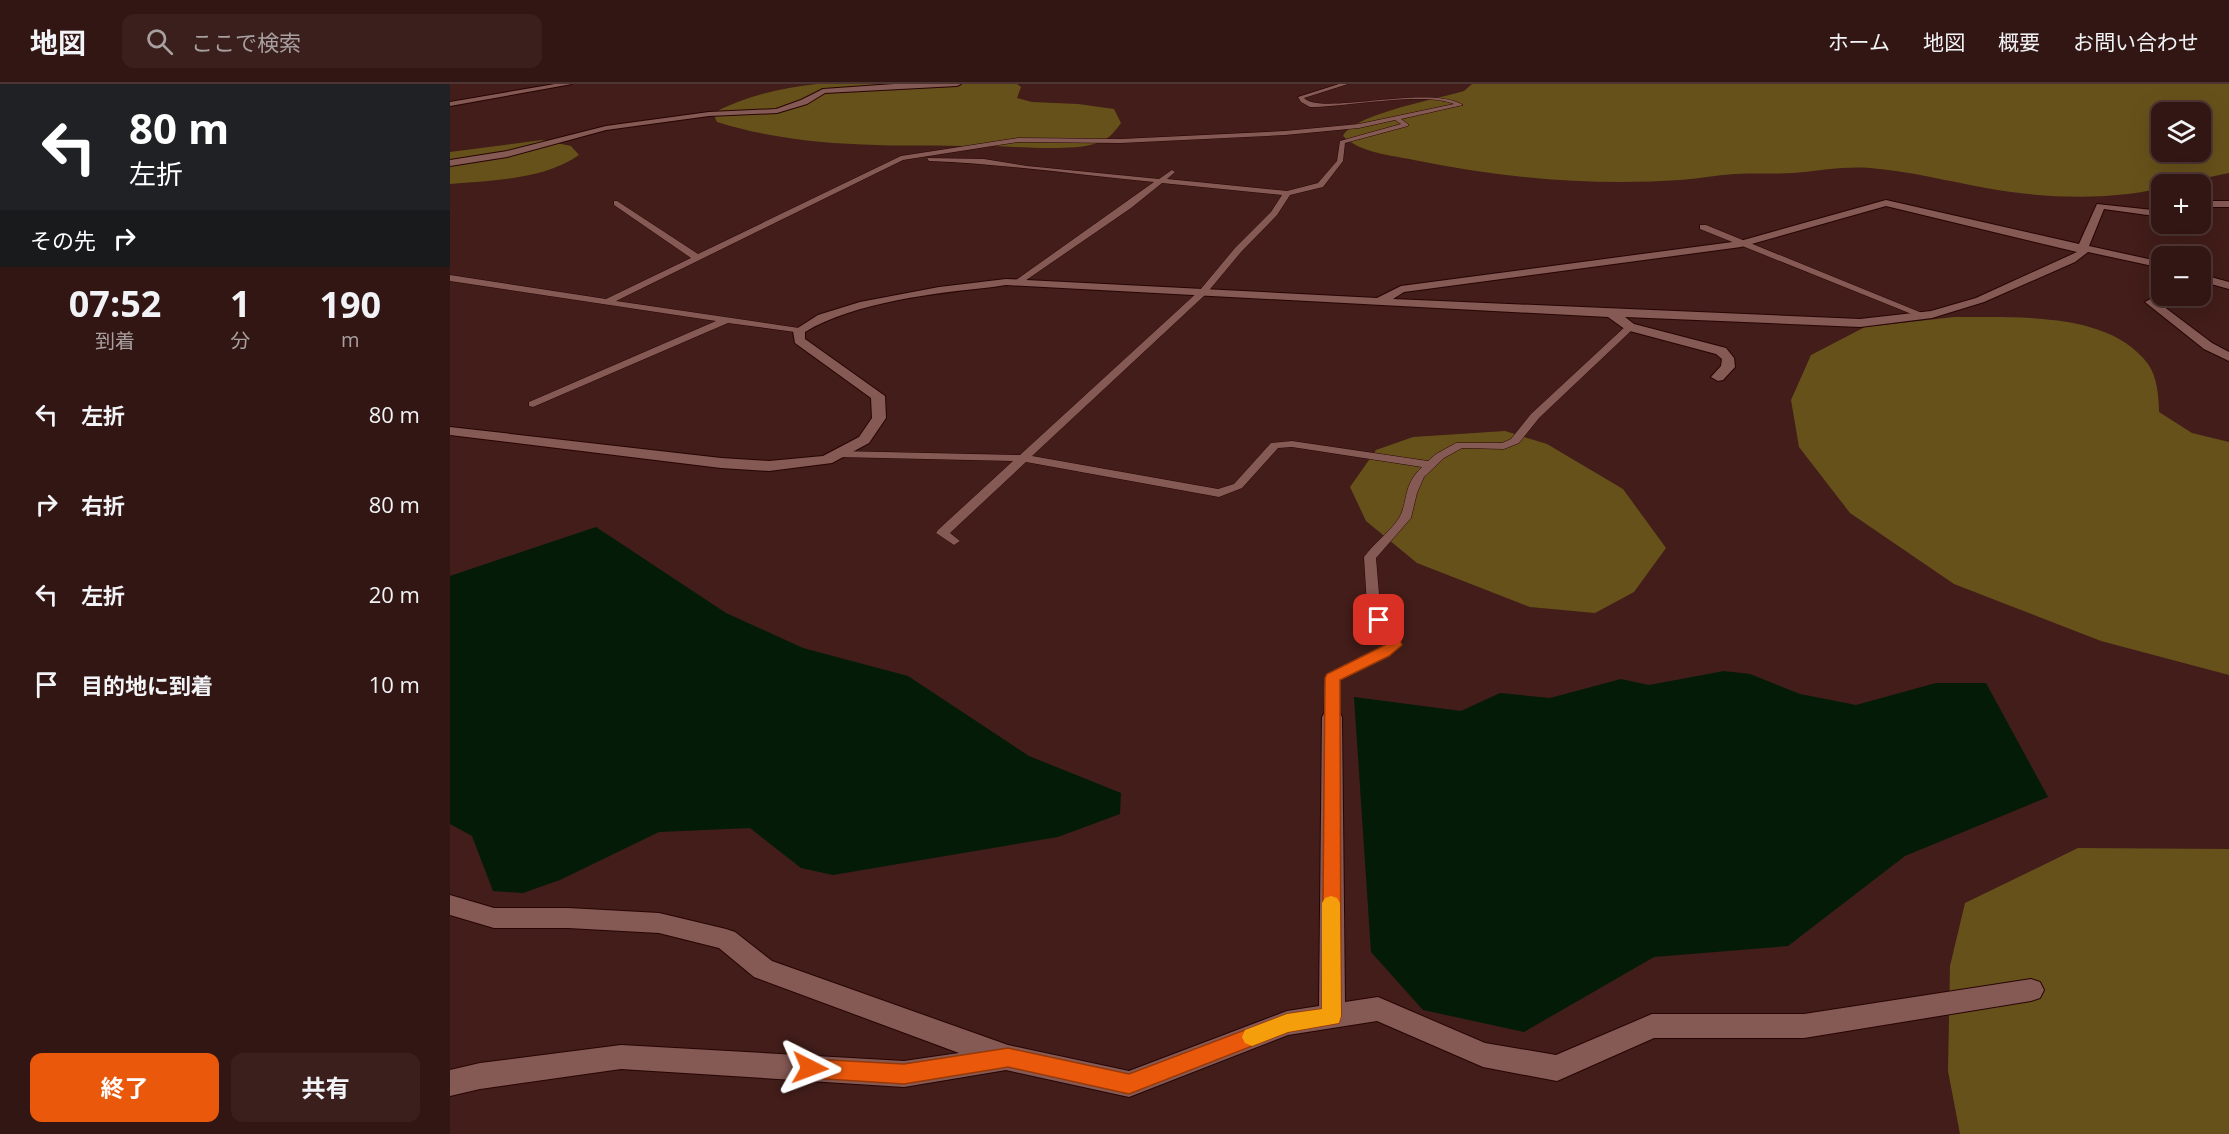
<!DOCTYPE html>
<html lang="ja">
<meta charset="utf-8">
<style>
:root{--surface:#321613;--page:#3a1f1c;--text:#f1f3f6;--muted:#a89fa0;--line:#4d3533;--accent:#ea580c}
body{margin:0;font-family:"Open Sans","Noto Sans JP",sans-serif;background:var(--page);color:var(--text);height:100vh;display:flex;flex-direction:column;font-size:22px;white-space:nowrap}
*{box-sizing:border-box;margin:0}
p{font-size:20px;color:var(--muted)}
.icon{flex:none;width:33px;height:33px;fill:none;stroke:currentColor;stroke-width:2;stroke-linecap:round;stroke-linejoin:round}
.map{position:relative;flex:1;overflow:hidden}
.sheet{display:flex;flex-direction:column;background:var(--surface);width:450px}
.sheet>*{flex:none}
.guide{background:#202124;color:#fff;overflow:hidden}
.controls{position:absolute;left:1701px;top:18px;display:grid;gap:12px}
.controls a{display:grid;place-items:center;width:60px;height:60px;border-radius:12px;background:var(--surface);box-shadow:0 6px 24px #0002,0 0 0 2px var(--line);font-size:30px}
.pin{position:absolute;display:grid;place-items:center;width:51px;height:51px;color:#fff;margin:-26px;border-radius:12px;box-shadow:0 3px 9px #0006}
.me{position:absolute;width:66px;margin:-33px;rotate:93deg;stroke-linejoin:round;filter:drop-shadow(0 0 4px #0008)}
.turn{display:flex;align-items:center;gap:21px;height:126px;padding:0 30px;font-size:27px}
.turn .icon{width:78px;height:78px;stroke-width:2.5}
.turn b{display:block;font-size:42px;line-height:51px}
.then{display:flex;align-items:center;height:57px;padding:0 30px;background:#0003;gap:12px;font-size:22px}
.eta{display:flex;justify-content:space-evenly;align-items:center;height:102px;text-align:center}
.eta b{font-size:36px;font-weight:700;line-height:42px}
.action{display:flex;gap:12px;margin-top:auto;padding:12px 30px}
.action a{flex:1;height:69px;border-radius:12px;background:var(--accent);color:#fff;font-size:24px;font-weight:700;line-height:69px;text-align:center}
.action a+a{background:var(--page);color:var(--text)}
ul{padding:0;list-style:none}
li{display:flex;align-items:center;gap:18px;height:90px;padding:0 30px}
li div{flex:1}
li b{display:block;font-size:22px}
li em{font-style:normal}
header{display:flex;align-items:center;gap:36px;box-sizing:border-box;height:84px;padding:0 30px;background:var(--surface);border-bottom:2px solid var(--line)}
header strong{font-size:28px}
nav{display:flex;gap:33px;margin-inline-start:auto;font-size:21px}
.search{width:420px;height:54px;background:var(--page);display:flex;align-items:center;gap:15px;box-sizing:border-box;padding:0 21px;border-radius:12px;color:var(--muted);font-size:22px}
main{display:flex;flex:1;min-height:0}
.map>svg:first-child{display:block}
.forest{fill:#67511b;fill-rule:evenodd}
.water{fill:#041c07}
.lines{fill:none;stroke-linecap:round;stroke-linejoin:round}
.service-casing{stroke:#270504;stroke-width:1}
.minor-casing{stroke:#270504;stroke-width:2}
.service{fill:#855954;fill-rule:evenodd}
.minor{fill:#855954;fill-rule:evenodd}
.route{fill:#ea580c;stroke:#983908;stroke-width:1.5}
.slow{fill:#f59e0b}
</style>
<header>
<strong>地図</strong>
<div class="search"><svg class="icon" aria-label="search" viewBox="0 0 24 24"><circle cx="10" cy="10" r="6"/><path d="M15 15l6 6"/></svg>ここで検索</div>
<nav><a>ホーム</a><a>地図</a><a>概要</a><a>お問い合わせ</a></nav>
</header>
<main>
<section class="sheet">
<div class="guide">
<div class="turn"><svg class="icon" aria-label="left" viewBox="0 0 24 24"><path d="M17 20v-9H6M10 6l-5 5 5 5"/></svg><div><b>80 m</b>左折</div></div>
<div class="then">その先<svg class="icon" aria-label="right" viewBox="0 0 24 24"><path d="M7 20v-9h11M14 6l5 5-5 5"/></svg></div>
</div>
<div class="eta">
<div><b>07:52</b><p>到着</p></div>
<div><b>1</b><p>分</p></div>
<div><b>190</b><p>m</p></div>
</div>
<ul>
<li><svg class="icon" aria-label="left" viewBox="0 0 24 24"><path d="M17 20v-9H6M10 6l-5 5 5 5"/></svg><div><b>左折</b></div><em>80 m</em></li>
<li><svg class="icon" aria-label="right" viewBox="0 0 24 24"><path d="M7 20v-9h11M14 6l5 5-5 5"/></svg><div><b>右折</b></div><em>80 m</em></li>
<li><svg class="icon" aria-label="left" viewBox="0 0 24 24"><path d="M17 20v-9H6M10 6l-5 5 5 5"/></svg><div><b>左折</b></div><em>20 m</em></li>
<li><svg class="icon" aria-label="arrive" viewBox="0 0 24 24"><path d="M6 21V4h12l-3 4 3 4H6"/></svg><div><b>目的地に到着</b></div><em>10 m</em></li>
</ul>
<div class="action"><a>終了</a><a>共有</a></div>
</section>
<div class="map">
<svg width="1779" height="1050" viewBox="0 0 1779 1050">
<rect width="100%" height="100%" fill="#421d19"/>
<path class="forest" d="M367,0H567L571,3L567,14L582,18L628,20L664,25L671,39C663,50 658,56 644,60C621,67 569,63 543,62C450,61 356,66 267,38L263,29C296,12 330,4 367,0Z
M1022,0H1779V89L1727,100H1712L1711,104C1659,117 1589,114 1536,104C1497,97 1459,87 1420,84C1393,82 1369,87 1343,89C1324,90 1304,89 1284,90C1266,91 1248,95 1230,96C1143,102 1050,94 964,76C941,71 910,69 893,52C904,30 988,15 1014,7ZM1712,28H1750V68H1712Z
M92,56L121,62L129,71C93,96 43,96 0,100V68Z
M1504,233C1563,234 1659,226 1698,280C1707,292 1709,314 1709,328L1742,349L1779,358V591L1651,557L1504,500L1400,429L1349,363L1341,316L1361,271L1415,243Z
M1055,347L1097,360L1173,405L1216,464L1184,508L1145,529L1080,523L967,479L916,437L900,403L926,366L963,353Z
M1628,764L1779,765V1050H1510L1498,987L1500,882L1515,819Z"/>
<path class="water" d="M146,443L276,529L353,564L458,592L579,672L671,709L670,730L608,753L383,791L351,784L300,744L209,748L110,796L73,809L43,807L22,752L0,740V492Z
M1274,587L1300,590L1350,610L1406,621L1486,599H1536L1598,713L1455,772L1338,862L1204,873L1074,948L973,926L921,868L904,613L1011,627L1050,609L1100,614L1171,595L1199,601Z"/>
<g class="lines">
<defs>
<path id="service" d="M889,0H898L854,14C871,32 978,0 1013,21L951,35L958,40V42L895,59L893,77L873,103L840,111L827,131L791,168L756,210L582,372L768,405L784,400L821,359L842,357L978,377L986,370L1006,359H1052L1061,355L1081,330L1177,241H1183V245L1089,334L1069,359L1054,365L1012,364L994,374L974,393L967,409L961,434L926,474L930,522L936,536L952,561L939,572L889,596L890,633L887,637H877L874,633L875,594L877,591L937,560L922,537L917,522L914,473C924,459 940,448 949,434C959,416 952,402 972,383L842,363L828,364L792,404L769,413L576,378L500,449L510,457L504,461L486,449L488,446L563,377L388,373L382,370L388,367L570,371L750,206L785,164L821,128L832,111L712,99L681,124L569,201L566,200V196L704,98C629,91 554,80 479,77L477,74L534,75L577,82L709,95L722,86L725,88L717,95L837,107L868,99L887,77L890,57L951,40L945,36L909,44L835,51L671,59L568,58L453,76L166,217L349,244L354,247L352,249L278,239L83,323L79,322V318L266,237L0,197V191L156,215L241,174L164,121V117H167L248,170L451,72L568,54L671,55L835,47L909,40L1004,20C974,7 896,23 860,23L851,18L848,13Z
M1250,141H1256L1477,231L1469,233L1250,145Z"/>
<path id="minor" d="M105,0H122L0,22V18Z
M444,0H511L507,2L375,9L357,20L327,29L259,32L156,46L57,73L0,82V76L57,67L156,42L259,28L326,25L351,16L373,5Z
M1436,116L1629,160L1647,120L1712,127V133L1654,125L1639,162L1712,178V184L1638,168L1625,178L1534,218L1482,234L1410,243L1175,233L1184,240L1276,264L1284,274L1285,283L1273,296L1268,297L1261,293L1271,282L1272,275L1266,270L1176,246L1158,233L556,201L543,203C486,209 404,218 355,248V255L435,312L436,334L419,359L382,379L319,387L271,384L0,351V343L271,374L319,377L373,372L409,353L422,334L421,314L345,259L343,247L368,231L410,218L489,203L556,195L927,214L951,202L1290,157ZM1436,122L1627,168L1526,214L1481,227L1410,235L943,215L954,208L1291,163Z
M1750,117H1779V123H1750Z
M1750,190L1779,198V205L1750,197Z
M1712,209V212H1720L1709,219L1762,259L1779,268V277L1754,265L1695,218Z
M882,626L889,628L892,633L895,918L928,913L1035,959L1106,971L1202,930H1354L1581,895L1590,898L1594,906L1590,914L1581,917L1354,954H1204L1107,997L1033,983L927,937L838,951L679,1013L556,986L454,1003L171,985L30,1005L0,1012V986L30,979L171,961L454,977L509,969L304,893L269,864L209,849L118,844H44L0,831V811L44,824H118L209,829L276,845L285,848L322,877L558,961L679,987L837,927L869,922L872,633L875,628Z"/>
</defs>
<use href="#service" class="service-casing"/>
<use href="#minor" class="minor-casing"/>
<use href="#service" class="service"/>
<use href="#minor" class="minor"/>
</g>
<path class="route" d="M929,532C942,536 948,549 952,561L939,572L890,596L891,932L889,939L838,948L679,1010L558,983L454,1000L360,994L352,991L349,984L352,978L360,975L454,980L558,964L679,990L837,930L872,925L875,594L877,590L937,560L934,551L922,536Z"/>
<path class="slow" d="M881,812L887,814L890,819L891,932L889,939L838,948L802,962L795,959L792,953L795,946L837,930L872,925V819L875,814Z"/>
</svg>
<div class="controls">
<a><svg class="icon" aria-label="layers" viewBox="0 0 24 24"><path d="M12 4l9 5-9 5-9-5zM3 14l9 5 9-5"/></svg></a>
<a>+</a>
<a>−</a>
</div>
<div class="pin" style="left:929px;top:536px;background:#d93025"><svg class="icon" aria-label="arrive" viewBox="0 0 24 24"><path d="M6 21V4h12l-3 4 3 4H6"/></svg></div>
<svg class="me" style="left:360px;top:984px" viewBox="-20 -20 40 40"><path d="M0-17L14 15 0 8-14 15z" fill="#ea580c" stroke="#fff" stroke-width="4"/></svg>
</div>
</main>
